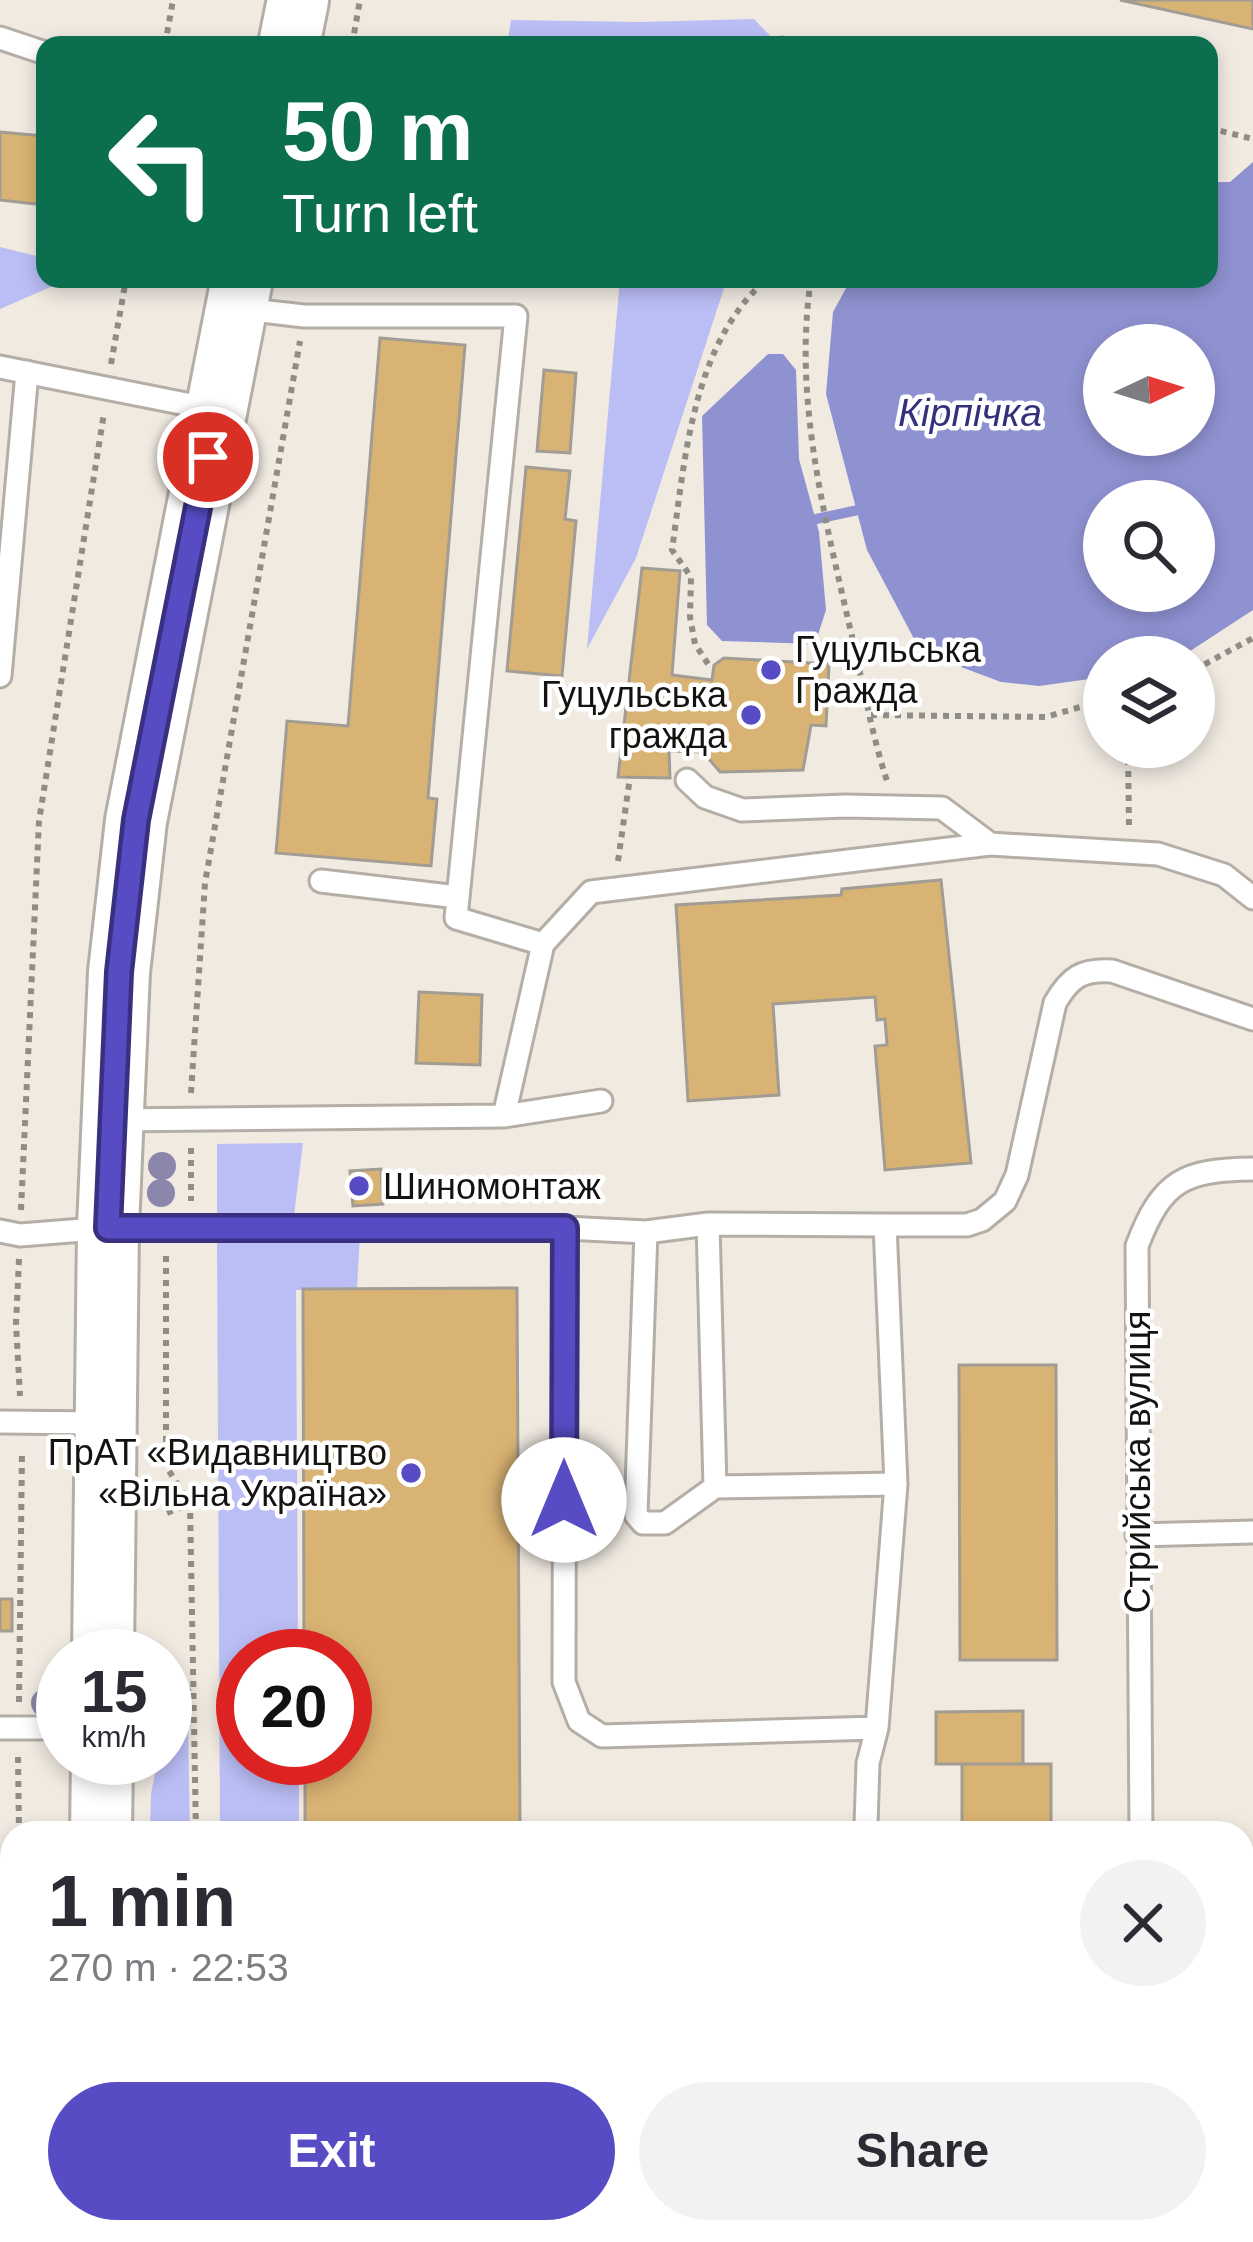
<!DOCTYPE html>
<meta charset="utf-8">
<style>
:root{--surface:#fff;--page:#f2f2f3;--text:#2b2b33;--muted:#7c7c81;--accent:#574cc4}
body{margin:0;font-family:Arial,sans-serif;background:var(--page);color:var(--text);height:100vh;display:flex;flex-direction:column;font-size:45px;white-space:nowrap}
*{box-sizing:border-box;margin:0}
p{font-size:39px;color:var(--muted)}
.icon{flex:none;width:66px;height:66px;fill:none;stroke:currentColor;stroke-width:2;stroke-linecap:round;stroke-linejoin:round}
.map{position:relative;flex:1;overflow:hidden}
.drawer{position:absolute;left:0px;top:1821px;width:1254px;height:423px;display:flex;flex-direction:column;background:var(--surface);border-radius:36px 36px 0 0;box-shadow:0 6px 18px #0003}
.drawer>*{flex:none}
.banner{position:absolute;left:36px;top:36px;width:1182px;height:252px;border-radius:24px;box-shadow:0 6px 18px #0003;background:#0b6e4f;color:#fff;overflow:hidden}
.needle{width:78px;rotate:86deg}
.buttons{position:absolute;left:1083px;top:324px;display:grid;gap:24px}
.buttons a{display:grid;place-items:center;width:132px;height:132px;border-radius:50%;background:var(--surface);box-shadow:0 6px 18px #0003;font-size:60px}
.speed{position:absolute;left:36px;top:1629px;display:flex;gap:24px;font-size:60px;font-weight:700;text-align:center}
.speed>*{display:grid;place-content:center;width:156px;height:156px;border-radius:50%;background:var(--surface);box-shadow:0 6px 18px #0003;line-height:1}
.speed small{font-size:30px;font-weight:400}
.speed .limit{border:18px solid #d22;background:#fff;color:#111}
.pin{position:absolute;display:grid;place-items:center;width:102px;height:102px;color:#fff;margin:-51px;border:6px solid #fff;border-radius:50%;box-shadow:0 3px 12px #0007}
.me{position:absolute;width:132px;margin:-66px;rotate:0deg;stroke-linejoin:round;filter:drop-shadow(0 0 9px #0008)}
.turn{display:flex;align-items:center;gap:42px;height:252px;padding:0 48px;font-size:54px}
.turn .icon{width:156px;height:156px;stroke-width:2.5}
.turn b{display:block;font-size:84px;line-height:102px}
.round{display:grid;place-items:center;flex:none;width:126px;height:126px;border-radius:63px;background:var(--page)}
.headline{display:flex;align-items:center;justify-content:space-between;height:204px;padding:0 48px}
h1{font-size:72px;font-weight:700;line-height:90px}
.cta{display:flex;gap:24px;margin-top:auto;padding:24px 48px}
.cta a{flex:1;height:138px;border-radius:72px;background:var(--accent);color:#fff;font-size:48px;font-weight:700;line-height:138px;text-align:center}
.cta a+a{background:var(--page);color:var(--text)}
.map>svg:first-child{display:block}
.green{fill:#bbbef5}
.water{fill:#8f92d1;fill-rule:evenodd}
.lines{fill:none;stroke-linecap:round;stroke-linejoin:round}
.stream{stroke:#8f92d1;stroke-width:10}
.building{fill:#d9b373;stroke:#a19c94;stroke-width:3}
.service-casing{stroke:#b4aea6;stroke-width:27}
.secondary-casing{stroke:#b4aea6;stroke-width:66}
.path{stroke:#908c86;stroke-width:6;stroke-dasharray:6 6;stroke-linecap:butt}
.service{stroke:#fff;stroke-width:21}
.secondary{stroke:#fff;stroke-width:60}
.tree{fill:#8c86ac}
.route-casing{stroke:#39317f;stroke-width:30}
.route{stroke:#574cc4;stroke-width:21}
.poi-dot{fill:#574cc4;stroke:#fff;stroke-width:4.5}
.labels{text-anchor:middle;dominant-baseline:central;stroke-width:9;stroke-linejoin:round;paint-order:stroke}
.poi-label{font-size:36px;fill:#151310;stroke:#fff;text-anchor:start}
.street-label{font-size:36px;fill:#151310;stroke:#fff}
.water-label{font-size:39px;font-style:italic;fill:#35307a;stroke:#fff}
</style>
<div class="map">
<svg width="1253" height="2242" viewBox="0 0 1253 2242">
<rect width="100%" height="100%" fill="#f0eae1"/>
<path class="green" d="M754,19L779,45H507L511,20L640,22Z
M0,247L45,258V279H53V286L0,309Z
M620,279H727L636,558L587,649Z
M303,1143L294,1215L217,1216V1144Z
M360,1235L357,1288L296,1290L298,1656H243V1758H299V1833H220L217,1240Z
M188,1723L190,1833H150L151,1794L158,1758H165V1737Z
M1253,2190V2242H1007L1006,2232H1242V2191Z
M784,2232H981V2242H784Z"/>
<path class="water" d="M1253,162V610L1181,657H1104V677L1039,686L1001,682L921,652L867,550L826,394L833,312L851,279H1209V182H1230ZM1104,345H1194V435H1104ZM1104,501H1194V591H1104Z
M768,354H783L796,370L799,459L819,532L826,610L815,644L722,641L707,625L702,416Z"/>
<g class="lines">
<path class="stream" d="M816,519L858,510"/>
</g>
<path class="building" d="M1120,0H1253V29Z
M0,132L45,136V205L0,200Z
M380,338L465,345L428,798L437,799L431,866L276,853L287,721L348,726Z
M544,370L576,373L570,453L537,451Z
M526,467L570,471L565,519L576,521L562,676L507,671Z
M642,568L680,571L672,675L712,680L714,665L724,658L829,664L826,726L811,725L803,770L720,772L703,752L669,751L670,778L618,777Z
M941,880L971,1163L885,1170L875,1046L887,1045L885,1019L877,1020L875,997L773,1004L779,1095L688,1101L676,905L841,895L842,889Z
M419,992L482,995L480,1065L416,1063Z
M381,1169L383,1204L353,1206L350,1171Z
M517,1288L520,1833H305V1758H345V1656H304L303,1289Z
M959,1365H1056L1057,1660H960Z
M0,1599H12V1631H0Z
M1023,1711V1764H936V1712Z
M962,1764H1051V1833H962Z
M700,1823L701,1833H620V1824Z"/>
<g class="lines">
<defs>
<path id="service" d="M0,38L45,53
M243,309L304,316H516L456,918L543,944
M0,367L211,409
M0,676L27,372
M687,780L705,797L742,810L845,806L942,808L990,844
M321,881L458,897
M504,1116L601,1101
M118,1120L504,1116L543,944L591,892L990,844L1158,854L1224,875L1253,898
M708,1224L715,1487
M885,1225H967L982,1220L1005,1201L1017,1175L1055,1003C1070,977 1082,969 1112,971L1253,1019
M565,1228L564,1682L579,1721L602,1736L877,1728L868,1763L866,1825
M0,1231L20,1235L108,1228H565L646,1232L708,1224L885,1225L896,1484L715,1487L665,1523H643L636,1515L646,1232
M0,1422L101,1423
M1137,1535L1253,1532
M0,1728H63
M877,1728L896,1484
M1141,1833L1137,1246C1162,1180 1184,1170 1253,1169
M1242,2038H1253
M1242,2146H1253
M643,2242V2232"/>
<path id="secondary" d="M289,45L298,0
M103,1656L108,1228L119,972L136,821L242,279
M101,1833L102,1758
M102,2232V2242"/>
</defs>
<use href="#service" class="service-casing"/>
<use href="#secondary" class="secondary-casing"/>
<path class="path" d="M780,37L787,45
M165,45L173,0
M352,45L360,0
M1209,128L1253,139
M811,279C793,396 824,514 850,628C862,678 871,732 887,781
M111,364L126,279
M708,664L695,644L690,617L691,577L672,550C685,459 692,344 767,279
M1194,670L1253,638
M871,715L1046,717L1104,700
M1128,747L1129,827
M618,861L630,777
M191,1093L205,883L300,341
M191,1148V1201
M21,1210L39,821L104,413
M166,1256V1466L190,1504L196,1833
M19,1259L16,1324L20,1396
M167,1513L190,1504
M167,1672L194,1696
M19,1702L22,1451
M18,1757L19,1833
M0,2007L12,2008
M0,2211L12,2194
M29,2232L38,2242
M230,2232L241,2242
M789,2232V2242
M993,2232V2242
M0,2238L4,2242
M165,2242L175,2232
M197,2242L207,2232"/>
<use href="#service" class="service"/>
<use href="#secondary" class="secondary"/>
</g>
<g class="tree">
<circle cx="162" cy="1166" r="14"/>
<circle cx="161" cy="1193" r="14"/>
<circle cx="45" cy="1703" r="14"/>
</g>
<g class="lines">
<defs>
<path id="route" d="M208,457L136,820L119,972L108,1228H565L564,1500"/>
</defs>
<use href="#route" class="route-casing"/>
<use href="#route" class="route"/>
</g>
<g class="poi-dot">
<circle cx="771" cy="670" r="12"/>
<circle cx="751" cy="715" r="12"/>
<circle cx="359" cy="1186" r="12"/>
<circle cx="411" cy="1473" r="12"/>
</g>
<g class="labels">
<g class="poi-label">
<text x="795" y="649">Гуцульська<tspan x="795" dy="41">Гражда</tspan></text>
<text x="727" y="694" text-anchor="end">Гуцульська<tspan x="727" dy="41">гражда</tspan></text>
<text x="383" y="1186">Шиномонтаж</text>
<text x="387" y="1452" text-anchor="end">ПрАТ «Видавництво<tspan x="387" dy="41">«Вільна Україна»</tspan></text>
</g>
<g class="street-label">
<text transform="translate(1137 1462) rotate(-90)">Стрийська вулиця</text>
</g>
<g class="water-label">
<text x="970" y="412">Кірпічка</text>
</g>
</g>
</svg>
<div class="buttons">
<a><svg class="needle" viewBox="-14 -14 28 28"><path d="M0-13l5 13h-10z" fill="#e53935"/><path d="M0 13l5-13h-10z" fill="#7c7c81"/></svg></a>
<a><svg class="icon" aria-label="search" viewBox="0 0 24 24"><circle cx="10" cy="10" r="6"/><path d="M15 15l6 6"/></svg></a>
<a><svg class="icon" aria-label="layers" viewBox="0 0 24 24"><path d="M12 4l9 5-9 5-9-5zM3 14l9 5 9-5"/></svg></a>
</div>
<div class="speed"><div>15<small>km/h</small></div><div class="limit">20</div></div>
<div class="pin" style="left:208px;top:457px;background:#d93025"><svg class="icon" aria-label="arrive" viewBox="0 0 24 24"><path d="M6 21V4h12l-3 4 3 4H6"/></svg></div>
<svg class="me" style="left:564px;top:1500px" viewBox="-20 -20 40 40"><circle r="19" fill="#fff"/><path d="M0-13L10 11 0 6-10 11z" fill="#574cc4"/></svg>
<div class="banner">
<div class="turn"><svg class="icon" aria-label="left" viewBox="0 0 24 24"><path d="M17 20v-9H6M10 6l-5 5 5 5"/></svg><div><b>50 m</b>Turn left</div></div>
</div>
<section class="drawer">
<div class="headline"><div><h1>1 min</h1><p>270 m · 22:53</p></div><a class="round"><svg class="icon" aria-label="close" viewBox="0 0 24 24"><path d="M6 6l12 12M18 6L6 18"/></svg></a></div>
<div class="cta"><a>Exit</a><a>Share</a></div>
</section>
</div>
